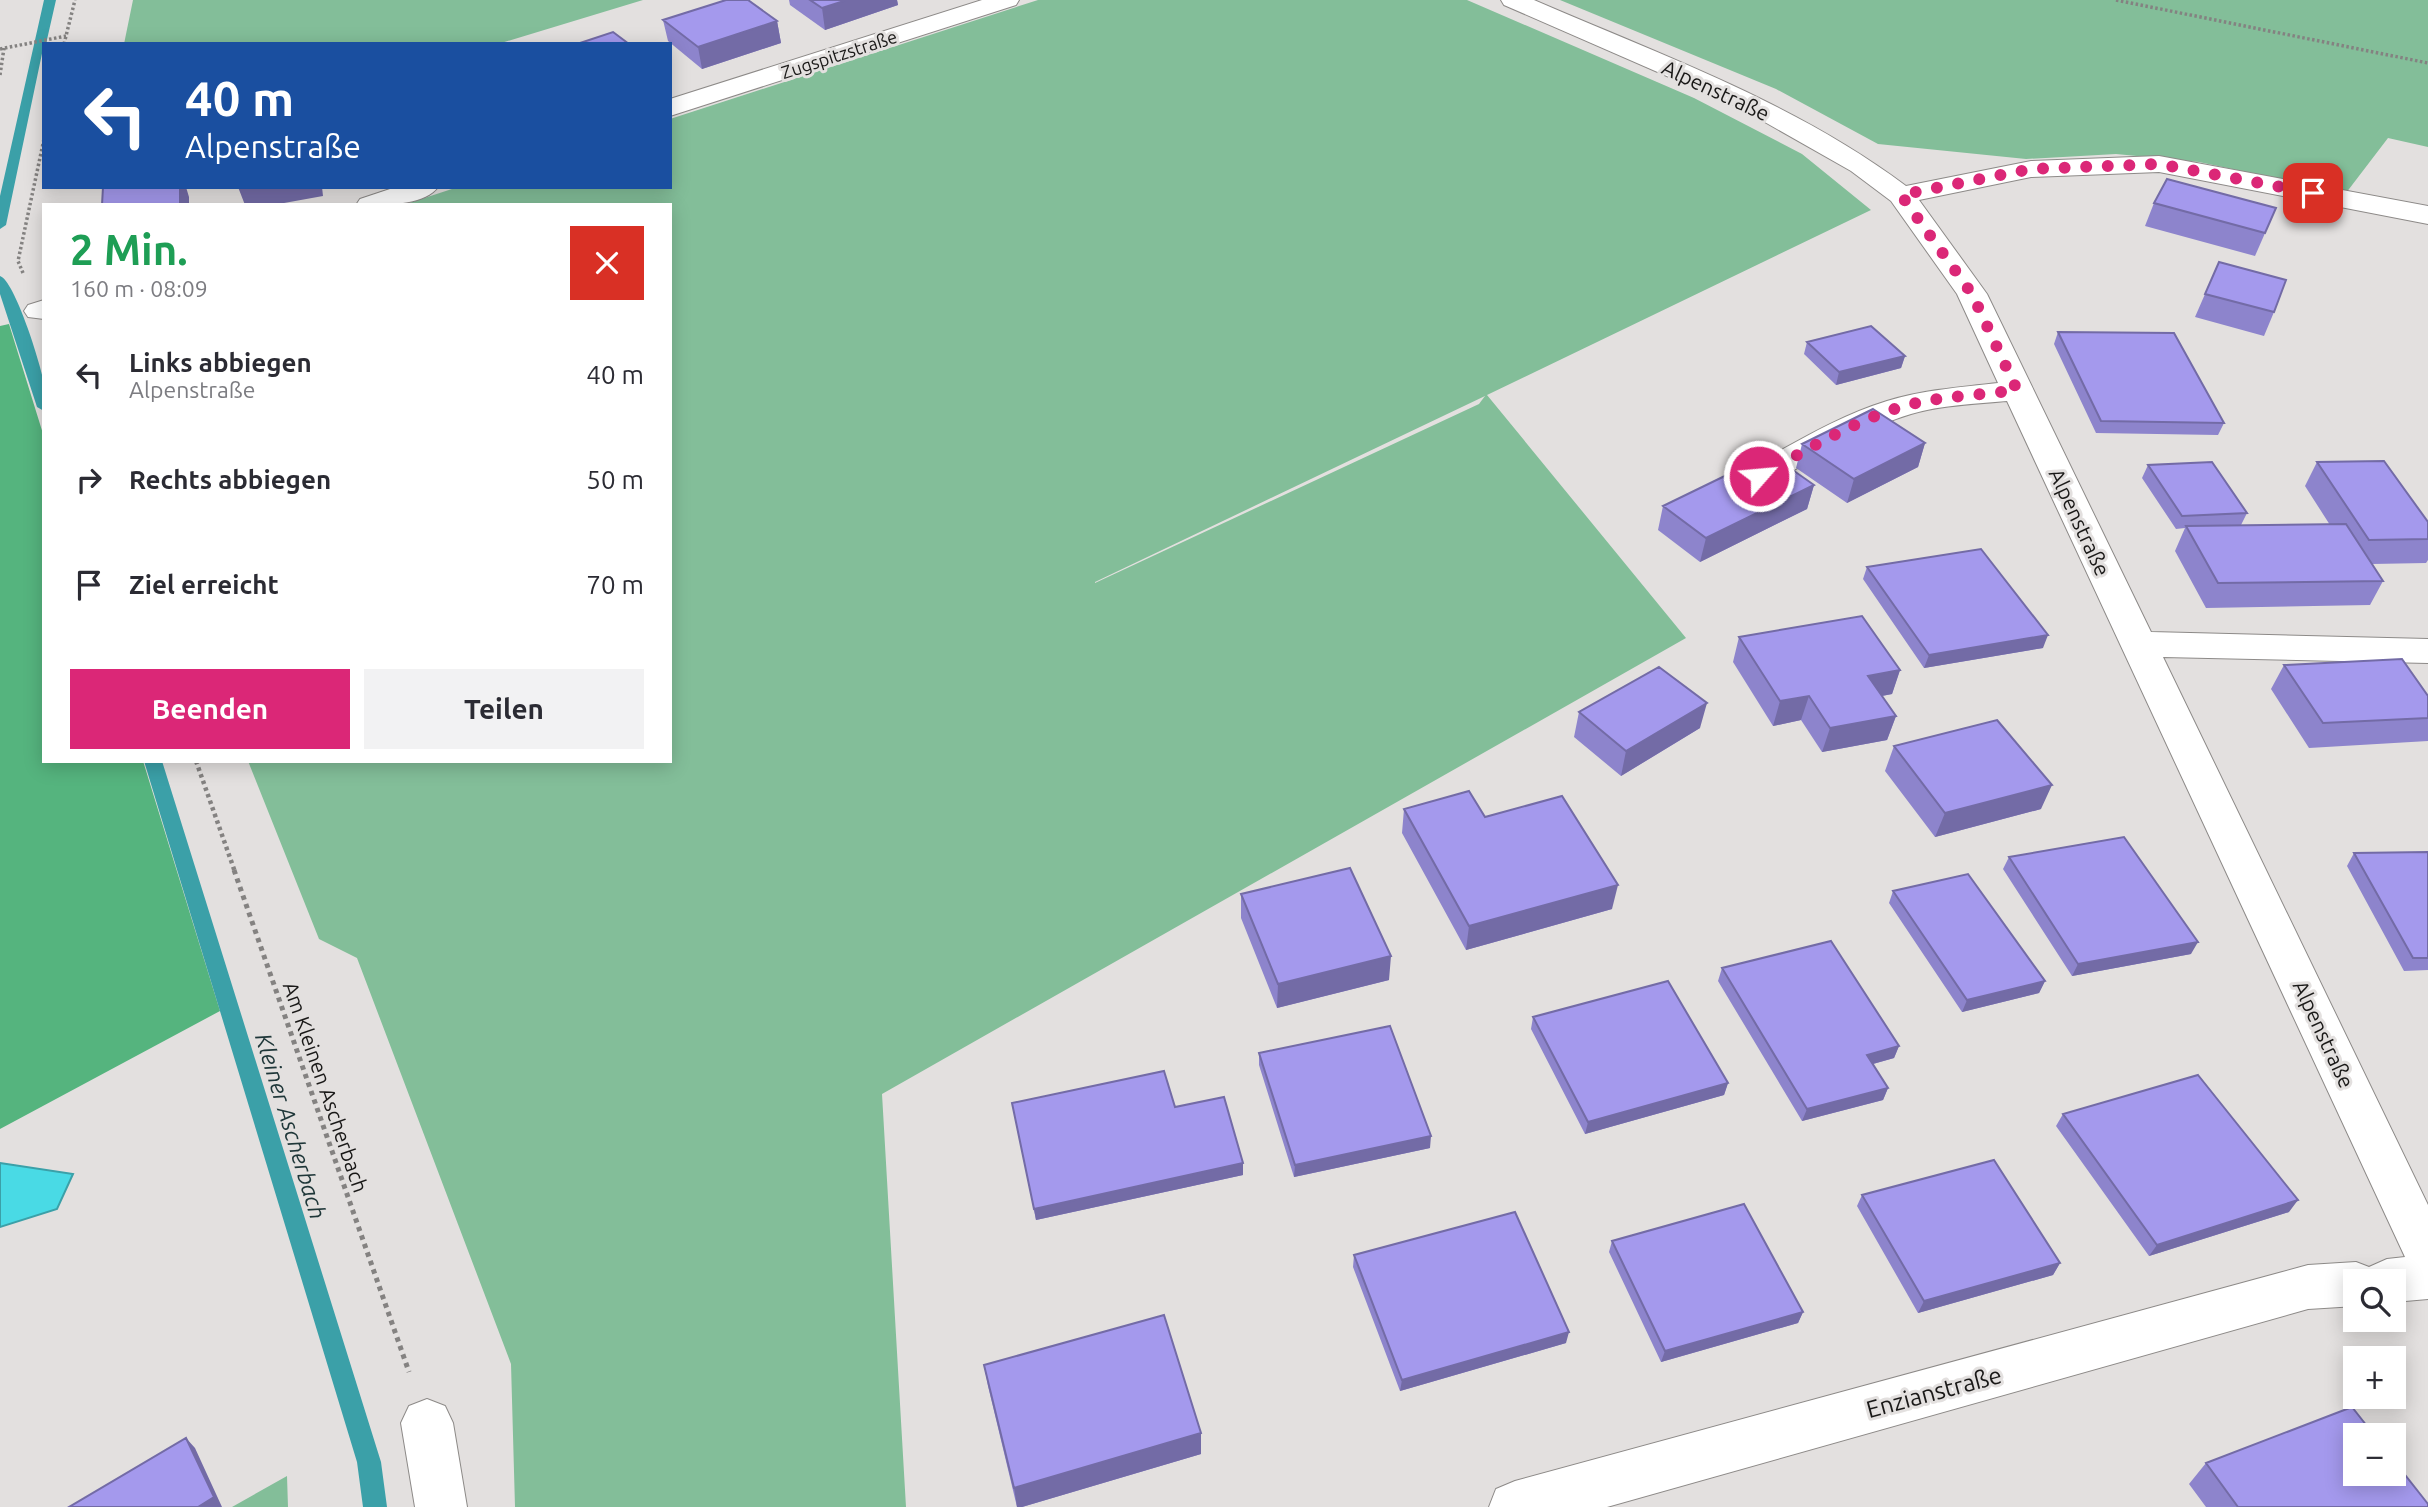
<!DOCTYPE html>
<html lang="de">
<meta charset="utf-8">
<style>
:root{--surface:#fff;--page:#f2f2f3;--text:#2b2b33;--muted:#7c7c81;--accent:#db2777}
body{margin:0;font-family:Ubuntu,sans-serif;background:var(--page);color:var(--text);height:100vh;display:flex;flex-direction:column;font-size:26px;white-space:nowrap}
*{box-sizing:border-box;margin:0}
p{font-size:23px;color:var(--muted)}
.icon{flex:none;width:38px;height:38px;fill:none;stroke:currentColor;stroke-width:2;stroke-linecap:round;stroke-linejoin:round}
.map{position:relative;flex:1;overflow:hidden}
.details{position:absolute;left:42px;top:203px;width:630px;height:560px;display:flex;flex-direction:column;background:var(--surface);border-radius:0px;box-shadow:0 4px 18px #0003}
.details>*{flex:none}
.hud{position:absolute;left:42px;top:42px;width:630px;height:147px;border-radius:0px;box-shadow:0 4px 18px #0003;background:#1a4fa0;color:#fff;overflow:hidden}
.controls{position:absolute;left:2343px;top:1269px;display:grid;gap:14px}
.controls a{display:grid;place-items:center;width:63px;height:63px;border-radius:0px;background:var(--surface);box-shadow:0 4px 18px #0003;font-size:35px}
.pin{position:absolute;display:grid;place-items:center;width:60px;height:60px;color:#fff;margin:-30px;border-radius:14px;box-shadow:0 4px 10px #0006}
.me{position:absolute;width:77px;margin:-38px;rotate:63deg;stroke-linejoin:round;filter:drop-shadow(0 0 5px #0008)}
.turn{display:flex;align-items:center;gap:24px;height:147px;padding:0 28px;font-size:32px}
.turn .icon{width:91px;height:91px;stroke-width:2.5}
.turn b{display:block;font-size:49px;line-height:60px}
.round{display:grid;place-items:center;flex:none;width:74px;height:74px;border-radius:0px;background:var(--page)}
.summary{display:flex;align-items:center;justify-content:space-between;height:119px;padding:0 28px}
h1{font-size:42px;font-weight:600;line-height:52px;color:#1e9e55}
.primary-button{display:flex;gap:14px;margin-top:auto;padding:14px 28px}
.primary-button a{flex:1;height:80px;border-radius:0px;background:var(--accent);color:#fff;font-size:28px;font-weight:600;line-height:80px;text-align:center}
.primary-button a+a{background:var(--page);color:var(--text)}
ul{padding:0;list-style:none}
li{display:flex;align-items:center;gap:21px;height:105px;padding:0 28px}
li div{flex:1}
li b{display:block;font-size:26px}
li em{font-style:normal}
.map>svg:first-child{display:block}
.green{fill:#83be99;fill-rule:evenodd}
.forest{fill:#55b47e}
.water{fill:#49dae5;stroke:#3ba0a8;stroke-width:2}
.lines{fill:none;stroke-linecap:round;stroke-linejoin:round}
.stream{fill:#3ba0a8;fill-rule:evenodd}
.minor-casing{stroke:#8d8a88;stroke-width:2}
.path-far2{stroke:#848281;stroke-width:3.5;stroke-dasharray:2.5 2.5;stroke-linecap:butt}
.path-far1{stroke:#848281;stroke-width:4.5;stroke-dasharray:3.5 3.5;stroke-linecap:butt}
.path{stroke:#848281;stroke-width:5;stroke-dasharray:4.5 4.5;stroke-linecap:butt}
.minor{fill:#fff;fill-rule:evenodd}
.wall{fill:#8d84cc}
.shaded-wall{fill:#736ba6}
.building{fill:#a499ed;stroke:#736ba6;stroke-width:2}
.route{stroke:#db2777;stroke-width:12;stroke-dasharray:0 21.6}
.labels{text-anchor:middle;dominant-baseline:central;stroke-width:6;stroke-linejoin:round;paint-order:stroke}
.far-street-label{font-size:18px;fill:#1a1918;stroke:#e3e0df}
.street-label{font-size:21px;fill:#1a1918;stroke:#e3e0df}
.water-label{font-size:23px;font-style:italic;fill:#1e3638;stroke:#e3e0df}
.near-street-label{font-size:24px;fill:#1a1918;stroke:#e3e0df}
</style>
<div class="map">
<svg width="2428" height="1507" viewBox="0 0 2428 1507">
<rect width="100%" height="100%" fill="#e3e0df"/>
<path class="green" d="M133,0H643L498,44H124Z
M1038,0H1467L1694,98L1802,154L1871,210L1487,395L1686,638L882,1094L906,1507H515L511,1364L357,958L319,939L248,761H670V205H403L458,187H670V119ZM1485,396L1479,404L1095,583V582Z
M1560,0H2428V147L2388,138L2346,193L2199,162L2116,154L2026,159L1878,144L1776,89Z
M287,1476L288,1507H232Z"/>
<path class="forest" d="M9,324L44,437V761H143L220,1011L0,1129V326Z"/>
<path class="water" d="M0,1163L73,1174L57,1209L0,1227Z"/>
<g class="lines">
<path class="stream" d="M44,0H56L46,44H44L6,225L0,229V196Z
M0,276C15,281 41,365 44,383C45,392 44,402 44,411L37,407L0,294Z
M144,761H162L381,1462L387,1507H363L357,1462Z"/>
<defs>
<path id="minor" d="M982,0H1019L1016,5L670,116V99Z
M1501,0H1534C1661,55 1794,102 1906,186L2031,161L2159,156L2428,206V224L2159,172L2031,177L1919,200L1987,294L2151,632L2428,639V663L2163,657L2428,1205V1299L2394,1302V1281H2356V1306L2308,1309L1607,1507H1489L1496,1489L1515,1481L2308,1265L2356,1262L2369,1267L2387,1259L2405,1257L2007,401C1975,404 1941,405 1911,414C1861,429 1816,458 1771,483L1759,486L1747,483L1742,476L1747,469C1793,444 1838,416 1887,401C1923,390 1961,387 1998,383L1957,294L1891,201L1851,171L1740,108L1504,5Z
M396,187H438C424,207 378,205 356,205L360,199Z
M44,300V319L28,317L24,311L28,305Z
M427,1399L445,1406L453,1423L467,1507H415L401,1423L409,1406Z"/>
</defs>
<use href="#minor" class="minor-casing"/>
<path class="path-far2" d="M2116,0L2428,63
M64,44L75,0
M0,49L66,36
M0,75L4,48
M23,273L18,261L44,139"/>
<path class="path-far1" d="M196,761L235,872"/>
<path class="path" d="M234,870L409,1372"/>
<use href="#minor" class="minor"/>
</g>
<path class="wall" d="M789,0H897L898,5L825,30L790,5Z
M663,20L777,21L781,43L702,69L668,41Z
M2154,203L2276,208L2255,256L2145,226Z
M2219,262L2274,312L2264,336L2195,317Z
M2058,332L2224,423L2218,435L2096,433L2054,344Z
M1807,342L1905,356L1901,368L1836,385L1804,354Z
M1925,443L1918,467L1847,503L1796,468L1802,444Z
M2317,462L2428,522V560L2426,563L2372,564L2383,581L2370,605L2206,608L2175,551L2185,528L2176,529L2142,478L2148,465L2247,513L2241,525L2227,526L2330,525L2305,486Z
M1814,485L1807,509L1700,562L1658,530L1663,506Z
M1867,567L2043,648L1924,668L1863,579Z
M1739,637L1900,670L1892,694L1882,696L1896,716L1887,740L1822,752L1801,720L1773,726L1733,662Z
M2284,665L2428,696V741L2309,748L2271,689Z
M1579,712L1700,728L1621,776L1574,737Z
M1894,746L2041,809L1935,837L1885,771Z
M1404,809L1485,817L1612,909L1466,950L1402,833Z
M2428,852V970L2404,971L2347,866L2354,853Z
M2009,857L2191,954L2072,976L2003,869Z
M1893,891L2045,981L2039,993L1962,1012L1889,903Z
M1241,894L1389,980L1277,1008L1241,918Z
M1722,968L1899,1046L1894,1058L1873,1064L1888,1088L1883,1100L1802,1121L1718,981Z
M1533,1017L1728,1083L1724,1095L1585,1134L1531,1029Z
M1259,1053L1430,1148L1294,1177L1259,1065Z
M1012,1103L1175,1107L1243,1163V1175L1036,1220Z
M2063,1114L2289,1212L2149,1256L2056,1126Z
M1862,1195L2060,1263L2053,1275L1918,1313L1857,1206Z
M1612,1241L1803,1312L1798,1323L1661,1362L1609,1252Z
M1354,1255L1566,1343L1400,1391L1353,1267Z
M984,1365L1201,1433V1454L1022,1507H1017L988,1386Z
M2206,1463L2428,1507H2206L2189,1484Z"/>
<path class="shaded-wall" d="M847,0H897L898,5L825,30L822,8Z
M777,21L781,43L702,69L698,47Z
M180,187H186L189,197V205H180Z
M238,187H322L323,196L273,205H245Z
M1905,356L1901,368L1836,385L1839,372Z
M1925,443L1918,467L1847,503L1854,479Z
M1814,485L1807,509L1700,562L1706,538Z
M2048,635L2043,648L1924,668L1929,655Z
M1900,670L1892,694L1860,700L1868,676Z
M1809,696L1801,720L1773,726L1780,701Z
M1707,703L1700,728L1621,776L1626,751Z
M1896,716L1887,740L1822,752L1830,728Z
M2052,785L2041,809L1935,837L1945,813Z
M1618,885L1612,909L1466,950L1469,926Z
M2198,942L2191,954L2072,976L2078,964Z
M1391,956L1389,980L1277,1008L1278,984Z
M2045,981L2039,993L1962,1012L1967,1000Z
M1899,1046L1894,1058L1862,1067L1867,1055Z
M1728,1083L1724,1095L1585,1134L1588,1122Z
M1888,1088L1883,1100L1802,1121L1807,1109Z
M1431,1136L1430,1148L1294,1177L1295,1165Z
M1243,1163V1175L1036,1220L1034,1209Z
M2298,1200L2289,1212L2149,1256L2157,1245Z
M2060,1263L2053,1275L1918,1313L1924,1301Z
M1803,1312L1798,1323L1661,1362L1665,1351Z
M1569,1332L1566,1343L1400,1391L1402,1380Z
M1201,1433V1454L1022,1507H1017L1014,1488Z
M186,1438L195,1448L222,1507H198Z"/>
<path class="building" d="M726,0H748L777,21L698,47L663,20Z
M810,0H847L822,8Z
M613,32L629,44H577Z
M2167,179L2276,208L2265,233L2154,203Z
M103,187H180V205H102Z
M2219,262L2286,280L2274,312L2205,294Z
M1871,326L1905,356L1839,372L1807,342Z
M2058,332L2174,333L2224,423L2101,421Z
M1873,409L1925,443L1854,479L1802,444Z
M1770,454L1814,485L1706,538L1663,506Z
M2384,461L2428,522V539L2369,540L2317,462Z
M2212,462L2247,513L2182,516L2148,465Z
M2346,524L2383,581L2218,583L2186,526Z
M1981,549L2048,635L1929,655L1867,567Z
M1862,616L1900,670L1868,676L1896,716L1830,728L1809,696L1780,701L1739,637Z
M2402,659L2428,696V718L2323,723L2284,665Z
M1659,667L1707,703L1626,751L1579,712Z
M1997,720L2052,785L1945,813L1894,746Z
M1469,791L1485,817L1562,796L1618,885L1469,926L1404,809Z
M2124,837L2198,942L2078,964L2009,857Z
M2428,852V958H2413L2354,853Z
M1350,868L1391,956L1278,984L1241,894Z
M1968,874L2045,981L1967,1000L1893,891Z
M1831,941L1899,1046L1867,1055L1888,1088L1807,1109L1722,968Z
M1668,981L1728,1083L1588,1122L1533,1017Z
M1390,1026L1431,1136L1295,1165L1259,1053Z
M1164,1071L1175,1107L1224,1097L1243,1163L1034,1209L1012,1103Z
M2198,1075L2298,1200L2157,1245L2063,1114Z
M1994,1160L2060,1263L1924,1301L1862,1195Z
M1744,1204L1803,1312L1665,1351L1612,1241Z
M1515,1212L1569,1332L1402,1380L1354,1255Z
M1164,1315L1201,1433L1014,1488L984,1365Z
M2352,1407L2374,1435H2356V1474H2394V1461L2428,1504V1507H2238L2206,1463Z
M186,1438L214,1497L198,1507H69Z"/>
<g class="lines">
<path class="route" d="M1759,476C1810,449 1863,414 1921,402C1952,396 1986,394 2017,390L1972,294L1901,195L2031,169L2159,164L2313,193"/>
</g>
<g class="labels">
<g class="far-street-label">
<text transform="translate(839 54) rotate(-18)">Zugspitzstraße</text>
</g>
<g class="street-label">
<text transform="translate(1716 90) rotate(25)">Alpenstraße</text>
<text transform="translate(2080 522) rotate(65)">Alpenstraße</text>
<text transform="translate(2324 1034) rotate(65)">Alpenstraße</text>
<text transform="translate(326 1087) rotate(71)">Am Kleinen Ascherbach</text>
</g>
<g class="water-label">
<text transform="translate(291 1126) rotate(73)">Kleiner Ascherbach</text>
</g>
<g class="near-street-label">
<text transform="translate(1934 1392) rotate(-15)">Enzianstraße</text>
</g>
</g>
</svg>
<div class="controls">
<a><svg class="icon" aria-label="search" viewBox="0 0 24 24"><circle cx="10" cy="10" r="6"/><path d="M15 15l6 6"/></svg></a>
<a>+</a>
<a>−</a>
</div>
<div class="pin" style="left:2313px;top:193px;background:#d93025"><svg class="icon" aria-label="arrive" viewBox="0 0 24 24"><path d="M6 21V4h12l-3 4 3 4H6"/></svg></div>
<svg class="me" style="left:1759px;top:476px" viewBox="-20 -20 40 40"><circle r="17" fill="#db2777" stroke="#fff" stroke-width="3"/><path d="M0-11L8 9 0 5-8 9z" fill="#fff"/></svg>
<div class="hud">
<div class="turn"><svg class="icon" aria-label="left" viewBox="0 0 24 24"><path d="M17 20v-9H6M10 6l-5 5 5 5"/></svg><div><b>40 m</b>Alpenstraße</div></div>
</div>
<section class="details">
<div class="summary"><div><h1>2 Min.</h1><p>160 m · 08:09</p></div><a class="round" style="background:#d93025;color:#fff"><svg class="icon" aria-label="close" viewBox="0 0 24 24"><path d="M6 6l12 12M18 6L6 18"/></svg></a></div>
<ul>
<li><svg class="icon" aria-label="left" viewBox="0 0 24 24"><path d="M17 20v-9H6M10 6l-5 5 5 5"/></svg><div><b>Links abbiegen</b><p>Alpenstraße</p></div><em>40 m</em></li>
<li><svg class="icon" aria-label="right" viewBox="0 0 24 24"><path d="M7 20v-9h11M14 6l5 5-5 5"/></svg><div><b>Rechts abbiegen</b></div><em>50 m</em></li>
<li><svg class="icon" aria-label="arrive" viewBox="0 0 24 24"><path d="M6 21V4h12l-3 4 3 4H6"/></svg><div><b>Ziel erreicht</b></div><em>70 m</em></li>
</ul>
<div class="primary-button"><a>Beenden</a><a>Teilen</a></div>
</section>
</div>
